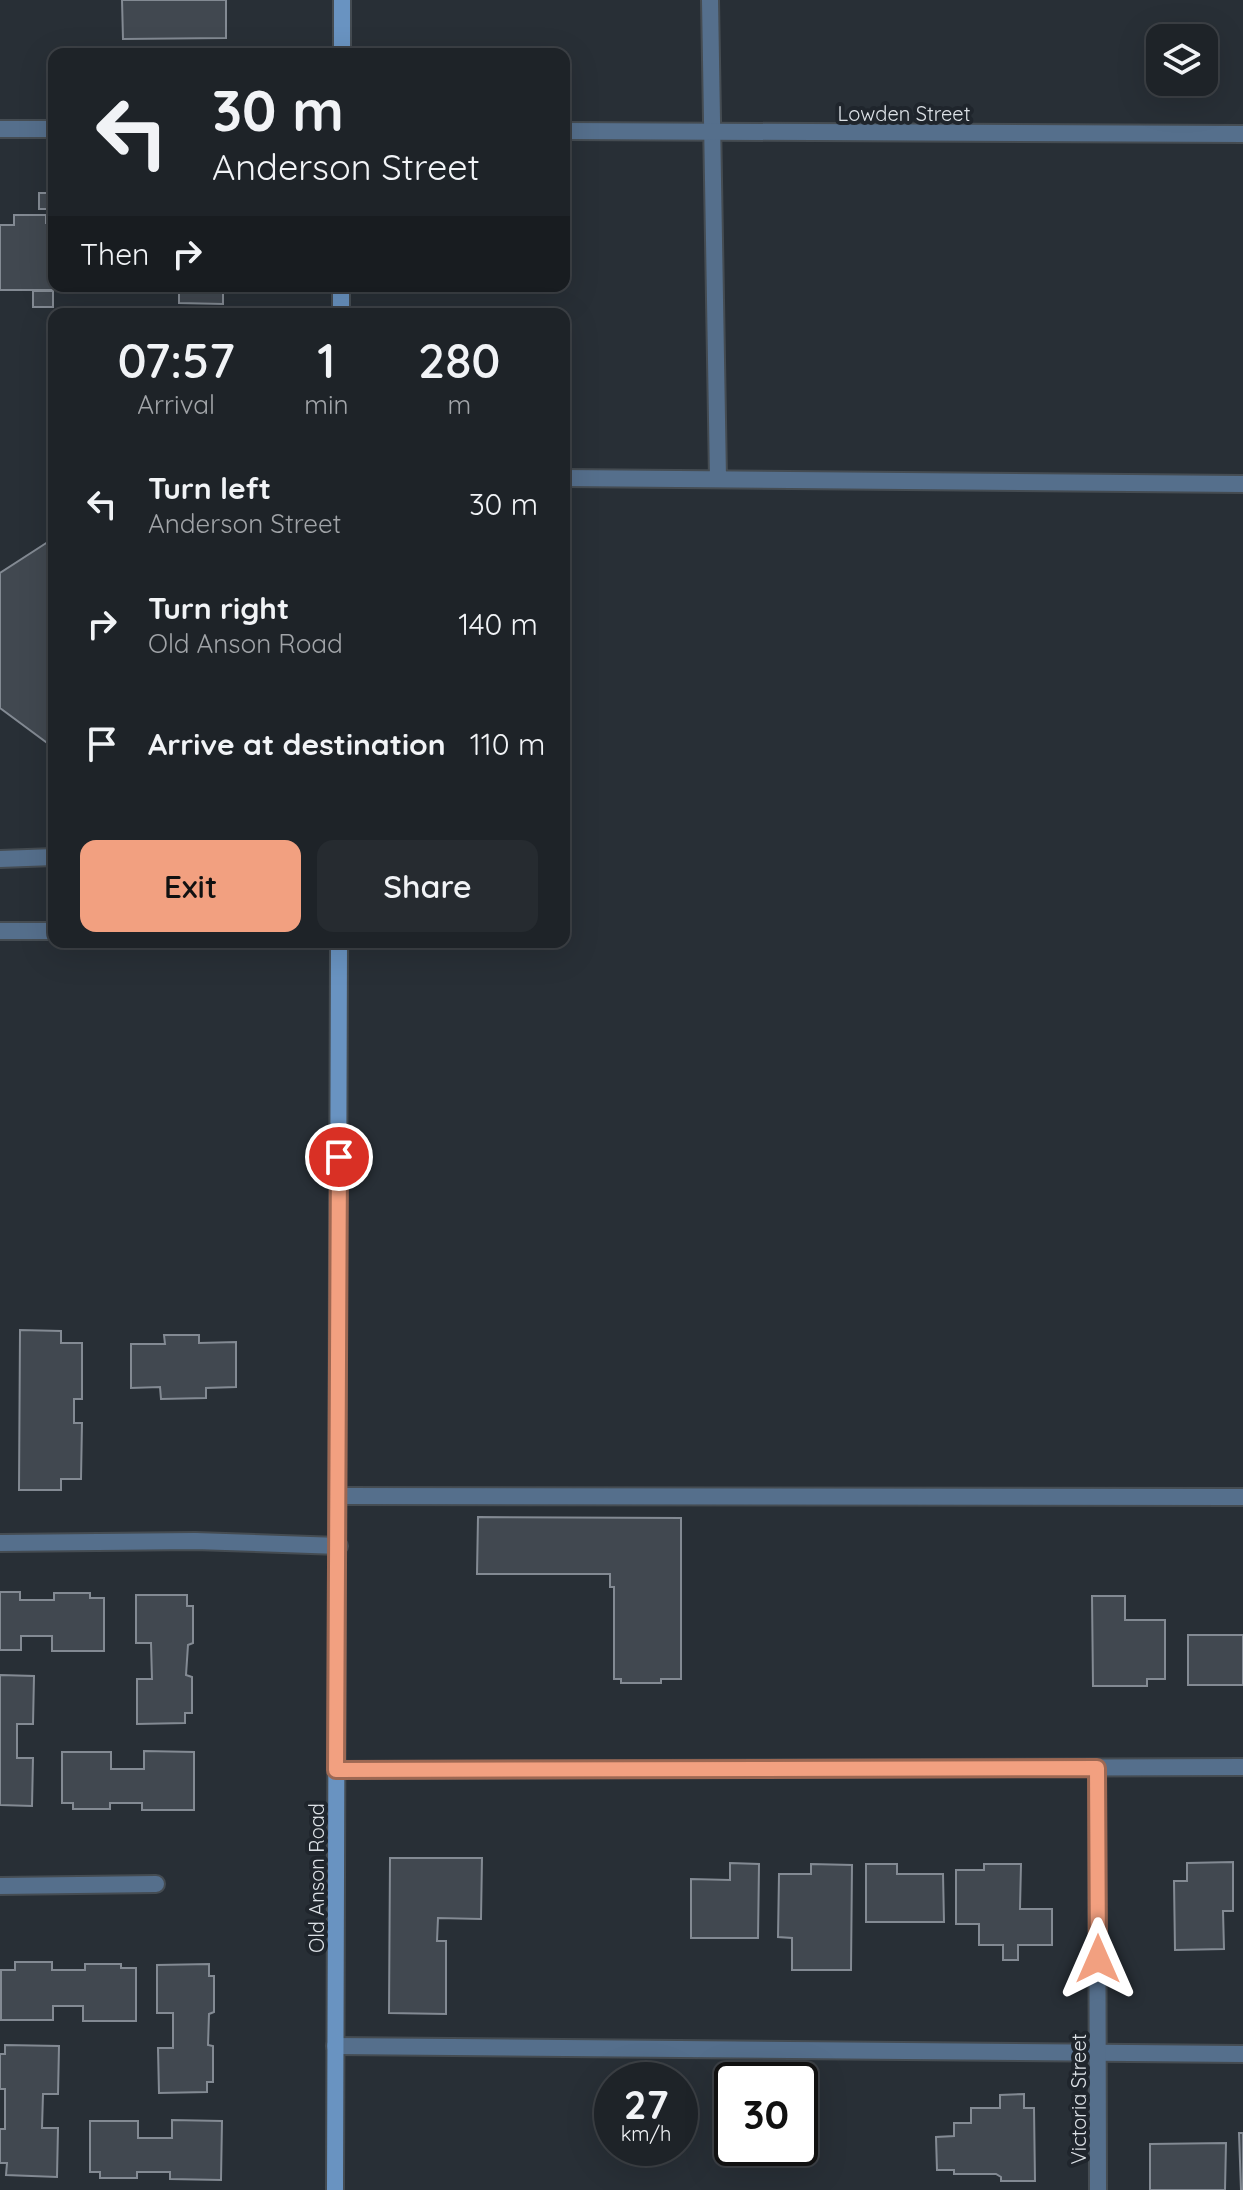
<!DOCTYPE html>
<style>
:root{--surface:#1e2328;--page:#262b30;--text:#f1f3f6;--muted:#a1a4a8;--line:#3c4045;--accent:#f2a080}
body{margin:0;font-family:Quicksand,sans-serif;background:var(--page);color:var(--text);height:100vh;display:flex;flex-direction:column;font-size:30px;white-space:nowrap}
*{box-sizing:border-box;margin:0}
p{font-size:26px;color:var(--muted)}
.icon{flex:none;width:44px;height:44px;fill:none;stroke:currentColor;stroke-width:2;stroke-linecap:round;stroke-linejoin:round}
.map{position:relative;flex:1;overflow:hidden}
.sheet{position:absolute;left:48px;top:308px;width:522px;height:640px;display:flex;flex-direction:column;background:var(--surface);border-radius:16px;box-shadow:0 8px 32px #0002,0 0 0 2px var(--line)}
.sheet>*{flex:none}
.banner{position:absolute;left:48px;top:48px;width:522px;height:244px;border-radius:16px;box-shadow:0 8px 32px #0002,0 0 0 2px var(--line);background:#1e2328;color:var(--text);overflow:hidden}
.tools{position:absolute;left:1146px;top:24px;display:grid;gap:16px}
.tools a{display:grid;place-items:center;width:72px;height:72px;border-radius:16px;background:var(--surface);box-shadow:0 8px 32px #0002,0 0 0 2px var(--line);font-size:40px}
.speed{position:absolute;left:594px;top:2062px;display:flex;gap:16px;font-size:40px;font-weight:700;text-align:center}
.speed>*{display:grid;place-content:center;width:104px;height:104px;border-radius:50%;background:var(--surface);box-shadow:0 8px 32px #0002,0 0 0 2px var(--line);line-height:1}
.speed small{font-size:20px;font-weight:400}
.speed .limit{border:4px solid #111;border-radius:12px;background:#fff;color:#111}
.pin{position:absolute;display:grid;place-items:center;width:68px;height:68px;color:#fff;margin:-34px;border:4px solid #fff;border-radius:50%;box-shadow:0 2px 8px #0007}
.me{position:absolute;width:88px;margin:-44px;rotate:0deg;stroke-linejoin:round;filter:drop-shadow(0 0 6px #0008)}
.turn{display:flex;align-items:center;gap:28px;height:168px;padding:0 32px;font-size:36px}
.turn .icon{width:104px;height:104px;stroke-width:2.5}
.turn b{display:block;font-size:56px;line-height:68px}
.then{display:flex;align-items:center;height:76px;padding:0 32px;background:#0003;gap:16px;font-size:30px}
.eta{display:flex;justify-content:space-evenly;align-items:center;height:136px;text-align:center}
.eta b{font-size:48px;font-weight:600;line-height:56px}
.cta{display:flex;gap:16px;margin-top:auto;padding:16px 32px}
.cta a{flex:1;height:92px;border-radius:16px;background:var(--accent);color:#111;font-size:32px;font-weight:600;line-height:92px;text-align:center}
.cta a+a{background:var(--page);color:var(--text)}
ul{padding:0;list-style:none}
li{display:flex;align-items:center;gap:24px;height:120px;padding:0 32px}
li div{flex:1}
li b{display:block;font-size:30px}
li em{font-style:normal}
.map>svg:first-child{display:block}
.building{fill:#414850;stroke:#838a93;stroke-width:2}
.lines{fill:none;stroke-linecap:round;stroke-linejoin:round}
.service-casing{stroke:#454c52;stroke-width:20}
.minor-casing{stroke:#454c52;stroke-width:20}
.secondary-casing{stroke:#454c52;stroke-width:20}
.service{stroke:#556f8c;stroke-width:16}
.minor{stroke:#556f8c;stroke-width:16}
.secondary{stroke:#6993c1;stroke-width:16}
.route-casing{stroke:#9d6853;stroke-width:20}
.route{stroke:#f2a080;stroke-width:14}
.labels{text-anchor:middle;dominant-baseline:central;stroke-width:8;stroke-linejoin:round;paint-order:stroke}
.street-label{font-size:20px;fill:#dde2e7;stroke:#1f252c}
</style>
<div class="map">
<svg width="1243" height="2190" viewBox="0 0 1243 2190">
<rect width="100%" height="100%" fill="#282f36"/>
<path class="building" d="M122,0H226V38L123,39Z
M39,193H54V209H39Z
M14,215H46V223H54V286H62V290H0V225H14Z
M123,286H155L156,291L123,293Z
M179,286H223V304L179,303Z
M33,291H53V307H33Z
M54,538V748L0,708V573Z
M20,1330L61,1331V1343H82V1399H74V1423H82L81,1479H61V1490H19Z
M164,1335H199V1343L236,1342V1387L206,1388V1398L161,1399L160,1387L131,1388V1344H165Z
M478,1517L681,1518V1679H661V1683H621V1679H614V1587H610V1574H477Z
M0,1592H20V1600H54V1593H90V1598H104V1651H52V1636H21V1650H0Z
M136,1595H187V1606H193V1643L188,1645L186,1675L192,1677V1713H185V1723L137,1724V1679H152L151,1643H136Z
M1092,1596H1125V1620H1165V1679H1147V1686H1093Z
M1188,1635H1243V1685H1188Z
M0,1675L34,1676L33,1724H17V1758H33L32,1806L0,1805Z
M144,1751L194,1752V1810H142V1803H110V1809H73V1803H62V1752H111V1769H144Z
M390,1858H482L481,1919L438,1918L437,1941H446V2014L389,2013Z
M1233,1862V1911H1223L1224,1949L1175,1950L1174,1881H1187V1863Z
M730,1863L759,1864L758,1938H691V1879L730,1880Z
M811,1864L852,1865L851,1970H792V1938L778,1937L779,1874H811Z
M866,1864H897V1874H943L944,1922H866Z
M984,1864H1021L1020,1909H1052V1945H1018V1960H1003V1945H979V1924H956V1870H984Z
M15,1962H52V1970H85V1964H121V1968H136V2021H83V2006H53V2020H1V1970H15Z
M209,1964V1976H214V2012L209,2014L208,2045L213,2046V2082H207V2092L159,2093L158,2048H173V2013H157V1965Z
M5,2045L59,2046L58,2094H43L42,2128H58L57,2177L6,2175L7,2163H0V2129H5V2089H0V2054H5Z
M1024,2094V2108H1034L1035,2181H1001V2177L996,2174H954V2170H937L936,2137L954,2136V2123H971V2108H1000V2095Z
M172,2120L222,2121L221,2180L170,2179V2172H137V2178H100V2172H90V2121H138V2138H172Z
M1239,2133H1243V2190H1241Z
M1226,2143L1225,2190H1150V2144Z"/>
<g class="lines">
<defs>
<path id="service" d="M710,0L718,479
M564,478L1243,484
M0,859L54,857
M339,1496L1243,1497
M0,1543L195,1541L339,1546
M0,1886L156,1884
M335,2046L1243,2054"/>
<path id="minor" d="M0,129H54
M564,131L1243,134
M0,931H54
M1097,1768L1098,2190
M336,1770L1243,1767"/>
<path id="secondary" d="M342,54V0
M341,314V286
M335,2190L339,942"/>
</defs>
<use href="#service" class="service-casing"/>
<use href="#minor" class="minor-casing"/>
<use href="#secondary" class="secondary-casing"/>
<use href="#service" class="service"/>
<use href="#minor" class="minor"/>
<use href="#secondary" class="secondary"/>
</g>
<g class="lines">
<defs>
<path id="route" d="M339,1157L336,1770L1097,1768L1098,1959"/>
</defs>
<use href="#route" class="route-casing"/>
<use href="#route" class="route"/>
</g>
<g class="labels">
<g class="street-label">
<text x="904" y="113">Lowden Street</text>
<text transform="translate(316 1878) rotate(-90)">Old Anson Road</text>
<text transform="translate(1078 2099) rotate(-90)">Victoria Street</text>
</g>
</g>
</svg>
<div class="tools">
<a><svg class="icon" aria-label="layers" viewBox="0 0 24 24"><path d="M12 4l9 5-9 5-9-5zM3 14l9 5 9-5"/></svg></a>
</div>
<div class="speed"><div>27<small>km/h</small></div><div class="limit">30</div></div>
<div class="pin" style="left:339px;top:1157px;background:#d93025"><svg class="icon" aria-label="arrive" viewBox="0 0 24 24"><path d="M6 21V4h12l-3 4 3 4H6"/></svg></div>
<svg class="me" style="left:1098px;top:1959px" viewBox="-20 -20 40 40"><path d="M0-17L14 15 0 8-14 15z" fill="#f2a080" stroke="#fff" stroke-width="4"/></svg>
<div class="banner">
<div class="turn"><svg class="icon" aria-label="left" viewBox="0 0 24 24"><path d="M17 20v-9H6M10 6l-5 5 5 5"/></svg><div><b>30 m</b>Anderson Street</div></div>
<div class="then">Then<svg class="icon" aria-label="right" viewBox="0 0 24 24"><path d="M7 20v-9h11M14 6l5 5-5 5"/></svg></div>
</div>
<section class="sheet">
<div class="eta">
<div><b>07:57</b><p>Arrival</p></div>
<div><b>1</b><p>min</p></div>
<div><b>280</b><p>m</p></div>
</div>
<ul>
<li><svg class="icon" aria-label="left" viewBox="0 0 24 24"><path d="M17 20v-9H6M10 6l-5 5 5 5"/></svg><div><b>Turn left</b><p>Anderson Street</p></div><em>30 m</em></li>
<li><svg class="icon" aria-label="right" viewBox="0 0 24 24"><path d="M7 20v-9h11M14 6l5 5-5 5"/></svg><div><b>Turn right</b><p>Old Anson Road</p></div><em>140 m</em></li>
<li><svg class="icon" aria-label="arrive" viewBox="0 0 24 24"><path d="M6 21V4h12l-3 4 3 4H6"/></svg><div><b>Arrive at destination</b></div><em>110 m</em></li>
</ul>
<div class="cta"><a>Exit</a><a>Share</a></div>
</section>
</div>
